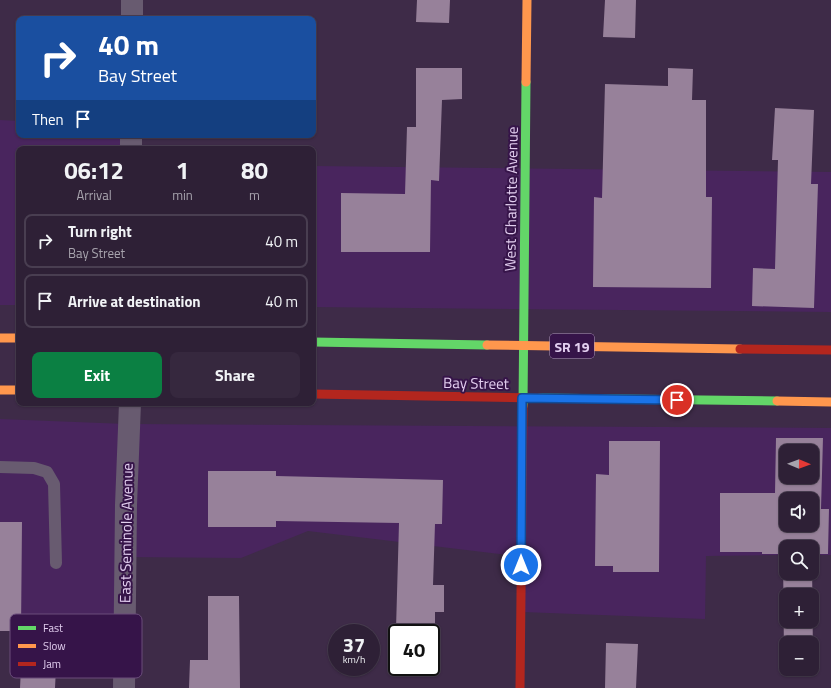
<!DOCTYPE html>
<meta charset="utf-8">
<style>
:root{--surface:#2e2036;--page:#36283e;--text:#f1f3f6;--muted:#a7a3ad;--line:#493e51;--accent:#0b8043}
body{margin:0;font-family:"Titillium Web",sans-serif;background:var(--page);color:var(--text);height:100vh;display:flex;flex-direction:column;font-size:15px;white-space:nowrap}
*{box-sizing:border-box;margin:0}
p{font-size:13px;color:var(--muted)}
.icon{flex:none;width:22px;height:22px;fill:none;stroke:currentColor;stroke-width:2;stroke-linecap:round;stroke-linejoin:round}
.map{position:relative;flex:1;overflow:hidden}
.sheet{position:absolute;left:16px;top:146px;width:300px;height:260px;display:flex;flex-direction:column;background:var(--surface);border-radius:8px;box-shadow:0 1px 3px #0004,0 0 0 1px var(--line)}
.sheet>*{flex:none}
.hud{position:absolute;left:16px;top:16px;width:300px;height:122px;border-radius:8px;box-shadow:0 1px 3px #0004,0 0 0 1px var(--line);background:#1a4fa0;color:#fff;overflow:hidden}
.needle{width:26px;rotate:91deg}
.fabs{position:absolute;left:779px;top:444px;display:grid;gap:8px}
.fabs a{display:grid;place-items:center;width:40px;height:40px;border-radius:8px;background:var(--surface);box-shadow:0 1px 3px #0004,0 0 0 1px var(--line);font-size:20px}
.speed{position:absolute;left:328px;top:624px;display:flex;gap:8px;font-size:20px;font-weight:700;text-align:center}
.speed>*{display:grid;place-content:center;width:52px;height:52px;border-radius:50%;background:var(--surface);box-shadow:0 1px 3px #0004,0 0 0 1px var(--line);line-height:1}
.speed small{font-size:10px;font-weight:400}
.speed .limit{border:2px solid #111;border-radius:6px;background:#fff;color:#111}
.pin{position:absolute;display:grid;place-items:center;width:34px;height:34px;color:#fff;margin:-17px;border:2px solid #fff;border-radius:50%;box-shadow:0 1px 4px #0007}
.me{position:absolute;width:44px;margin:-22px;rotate:0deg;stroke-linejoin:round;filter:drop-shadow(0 0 3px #0008)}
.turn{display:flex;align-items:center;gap:14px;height:84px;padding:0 16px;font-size:18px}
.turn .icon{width:52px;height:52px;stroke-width:2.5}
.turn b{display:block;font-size:28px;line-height:34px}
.then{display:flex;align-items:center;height:38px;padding:0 16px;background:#0003;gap:8px;font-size:15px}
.eta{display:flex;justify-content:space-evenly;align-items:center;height:68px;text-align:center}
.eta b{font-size:24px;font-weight:700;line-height:28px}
.primary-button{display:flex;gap:8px;margin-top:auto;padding:8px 16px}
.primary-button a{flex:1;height:46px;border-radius:8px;background:var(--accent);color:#fff;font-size:16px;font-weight:700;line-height:46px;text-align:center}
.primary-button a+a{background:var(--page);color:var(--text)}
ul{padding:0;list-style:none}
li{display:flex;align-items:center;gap:12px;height:54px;margin:0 8px 6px;padding:0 8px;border:2px solid var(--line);border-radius:8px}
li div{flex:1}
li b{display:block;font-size:15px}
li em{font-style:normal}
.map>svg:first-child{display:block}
.built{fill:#49255e;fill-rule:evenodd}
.building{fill:#97819a;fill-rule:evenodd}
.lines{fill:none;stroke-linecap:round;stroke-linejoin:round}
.lane{stroke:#685b70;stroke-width:12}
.street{stroke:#685b70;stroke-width:22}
.fast{stroke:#63d668;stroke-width:9}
.slow{stroke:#ff974d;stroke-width:9}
.jam{stroke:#b3261e;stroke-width:9}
.route-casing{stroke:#114b97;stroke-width:10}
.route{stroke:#1a73e8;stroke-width:7}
.labels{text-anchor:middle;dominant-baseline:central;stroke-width:4;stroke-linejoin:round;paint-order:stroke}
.shield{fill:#361449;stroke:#ae96bd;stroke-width:1}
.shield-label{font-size:14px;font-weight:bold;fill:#e2ceef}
.street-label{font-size:15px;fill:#e2ceef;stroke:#361449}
.key{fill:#361449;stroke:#6a4c7b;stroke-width:1}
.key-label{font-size:11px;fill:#e2ceef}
</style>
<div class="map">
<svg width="831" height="688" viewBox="0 0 831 688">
<rect width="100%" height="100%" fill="#3e2b48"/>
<path class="built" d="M0,120L19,121V135H124V149H19V305H0Z
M313,166L831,172V312L313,307Z
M0,419L126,424L831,428V555H812V547H786V555L706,556L705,619L523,612L517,556L308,531L241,558L125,557L113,640L0,630ZM786,451H812V477H786ZM786,499H812V525H786Z"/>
<path class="building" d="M417,0H450L449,23L416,22Z
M605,0H636L635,38L603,37Z
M416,68H462V99L442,100L439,181L431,180L430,252H341V193L405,194L407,127H416Z
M668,68L693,69L692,100H706V197H712L711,288L593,287L594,197L602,198L605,84L668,86Z
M775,108L814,110L811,184H818L814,308L752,306L753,268L775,269L778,160H772Z
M776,438H823L821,509H829L828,554H812V547H786V573H812V560L813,658L812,643H786V658H784L783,554H762V552H720V493H775ZM786,451H812V477H786ZM786,499H812V525H786ZM786,595H812V621H786Z
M609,441H660L659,572H613V566H595L596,474L609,475Z
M208,471H276V476L443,480L442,524H435L433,585H444V612H435V630L396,629L399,523L276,521V527H208Z
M0,522H22L21,631H0Z
M208,596H239L240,688H189L190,660H208Z
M606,643L638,644L636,688H605Z
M21,667L56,668L55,688H20Z"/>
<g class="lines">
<path class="lane" d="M0,467L34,468L47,472L54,484L56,563"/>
<path class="street" d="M132,19V0
M131,149V135
M124,688L126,505L130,403"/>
<path class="fast" d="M313,342L487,345
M540,398L777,401
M523,406L526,82"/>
<path class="slow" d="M526,82L527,0
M0,338H19
M487,345L740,349
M0,390H19
M777,401L831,402"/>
<path class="jam" d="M740,349L831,350
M313,394L540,398
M520,688L523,406"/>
</g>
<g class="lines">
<defs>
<path id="route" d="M521,565L522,398L677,400"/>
</defs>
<use href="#route" class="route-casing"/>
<use href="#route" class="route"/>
</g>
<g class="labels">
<rect class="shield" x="550" y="334" width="44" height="24" rx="3"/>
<g class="shield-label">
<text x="572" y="346">SR 19</text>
</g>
<g class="street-label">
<text transform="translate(511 199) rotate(-89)">West Charlotte Avenue</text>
<text transform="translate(476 383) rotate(1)">Bay Street</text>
<text transform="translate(126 533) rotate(-89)">East Seminole Avenue</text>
</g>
</g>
<rect x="10" y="614" width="132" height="64" rx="6" class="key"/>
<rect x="18" y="626" width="18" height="4" fill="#63d668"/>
<rect x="18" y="644" width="18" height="4" fill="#ff974d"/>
<rect x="18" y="662" width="18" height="4" fill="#b3261e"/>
<g class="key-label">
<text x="43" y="632">Fast</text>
<text x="43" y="650">Slow</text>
<text x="43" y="668">Jam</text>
</g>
</svg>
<div class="fabs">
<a><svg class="needle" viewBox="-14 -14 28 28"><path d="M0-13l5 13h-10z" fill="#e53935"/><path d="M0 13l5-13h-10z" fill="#a7a3ad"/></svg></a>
<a><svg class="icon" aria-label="sound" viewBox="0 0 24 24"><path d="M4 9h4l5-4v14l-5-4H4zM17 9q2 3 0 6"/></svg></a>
<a><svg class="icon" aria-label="search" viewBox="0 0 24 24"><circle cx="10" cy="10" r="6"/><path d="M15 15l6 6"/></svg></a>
<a>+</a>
<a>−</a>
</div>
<div class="speed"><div>37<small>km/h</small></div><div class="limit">40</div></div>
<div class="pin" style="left:677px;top:400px;background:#d93025"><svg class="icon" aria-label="arrive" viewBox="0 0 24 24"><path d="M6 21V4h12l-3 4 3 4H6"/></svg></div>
<svg class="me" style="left:521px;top:565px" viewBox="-20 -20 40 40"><circle r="17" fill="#1a73e8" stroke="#fff" stroke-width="3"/><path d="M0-11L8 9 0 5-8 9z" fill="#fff"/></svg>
<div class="hud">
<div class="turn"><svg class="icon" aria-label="right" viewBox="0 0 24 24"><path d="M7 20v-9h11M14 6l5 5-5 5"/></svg><div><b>40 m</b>Bay Street</div></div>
<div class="then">Then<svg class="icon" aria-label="arrive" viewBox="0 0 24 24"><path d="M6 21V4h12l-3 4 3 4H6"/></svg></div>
</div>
<section class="sheet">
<div class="eta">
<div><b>06:12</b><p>Arrival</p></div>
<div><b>1</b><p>min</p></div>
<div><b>80</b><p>m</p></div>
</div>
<ul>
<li><svg class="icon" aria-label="right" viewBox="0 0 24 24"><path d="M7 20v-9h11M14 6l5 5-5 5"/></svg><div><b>Turn right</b><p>Bay Street</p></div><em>40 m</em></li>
<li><svg class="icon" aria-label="arrive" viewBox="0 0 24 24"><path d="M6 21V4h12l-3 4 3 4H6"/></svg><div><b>Arrive at destination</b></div><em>40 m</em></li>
</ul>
<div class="primary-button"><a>Exit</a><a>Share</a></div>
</section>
</div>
